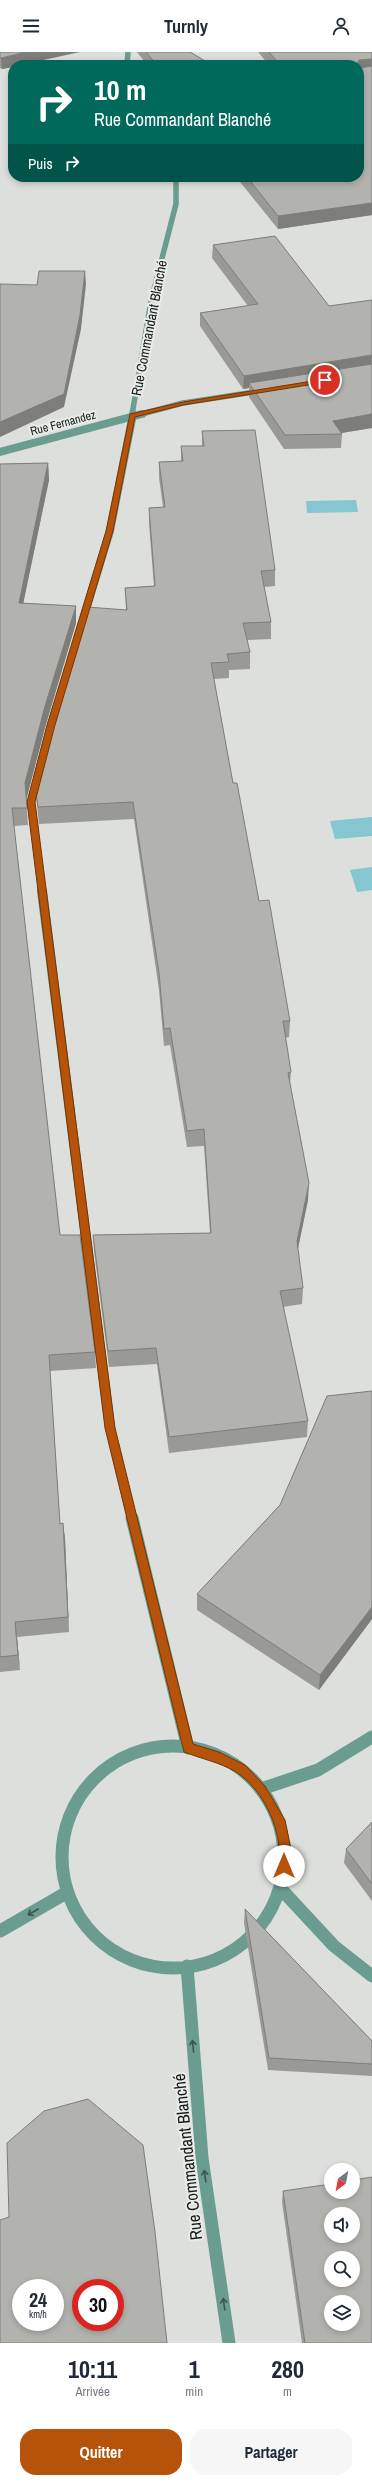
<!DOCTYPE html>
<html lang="fr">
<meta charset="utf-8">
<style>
:root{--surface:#fff;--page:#f6f6f7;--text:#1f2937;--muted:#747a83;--accent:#b45309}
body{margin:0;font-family:"Archivo Narrow",sans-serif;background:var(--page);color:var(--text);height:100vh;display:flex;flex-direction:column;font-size:15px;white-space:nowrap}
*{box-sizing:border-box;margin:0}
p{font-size:13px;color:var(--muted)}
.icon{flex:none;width:22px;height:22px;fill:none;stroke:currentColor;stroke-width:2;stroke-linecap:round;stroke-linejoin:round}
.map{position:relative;height:2291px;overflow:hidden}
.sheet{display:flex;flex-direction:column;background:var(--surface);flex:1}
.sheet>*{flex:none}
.top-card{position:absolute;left:8px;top:8px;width:356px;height:122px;border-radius:16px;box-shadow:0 2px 6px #0003;background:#00695c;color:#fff;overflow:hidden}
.needle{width:26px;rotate:212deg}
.buttons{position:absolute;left:324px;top:2111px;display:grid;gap:8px}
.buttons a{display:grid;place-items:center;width:36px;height:36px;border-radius:50%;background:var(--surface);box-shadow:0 2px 6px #0003;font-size:20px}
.speed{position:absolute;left:12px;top:2227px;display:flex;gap:8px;font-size:20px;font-weight:700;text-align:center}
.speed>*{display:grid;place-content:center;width:52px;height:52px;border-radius:50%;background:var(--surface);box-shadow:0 2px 6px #0003;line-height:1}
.speed small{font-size:10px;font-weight:400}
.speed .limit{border:6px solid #d22;background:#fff;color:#111}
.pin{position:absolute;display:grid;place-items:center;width:34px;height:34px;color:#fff;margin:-17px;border:2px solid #fff;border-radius:50%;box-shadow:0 1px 4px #0007}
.me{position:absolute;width:44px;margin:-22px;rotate:0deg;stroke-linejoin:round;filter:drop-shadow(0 0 3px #0008)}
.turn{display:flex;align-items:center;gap:14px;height:84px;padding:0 20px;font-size:18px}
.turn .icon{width:52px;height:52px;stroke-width:2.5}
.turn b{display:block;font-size:28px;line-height:34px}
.then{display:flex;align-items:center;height:38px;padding:0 20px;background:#0003;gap:8px;font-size:15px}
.eta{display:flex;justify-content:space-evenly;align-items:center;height:68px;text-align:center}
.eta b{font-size:24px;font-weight:700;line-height:28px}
.action{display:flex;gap:8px;margin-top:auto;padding:8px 20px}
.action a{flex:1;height:46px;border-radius:16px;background:var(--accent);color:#fff;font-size:16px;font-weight:700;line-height:46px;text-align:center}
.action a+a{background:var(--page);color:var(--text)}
header{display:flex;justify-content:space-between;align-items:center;height:52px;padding:0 20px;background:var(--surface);font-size:18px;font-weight:700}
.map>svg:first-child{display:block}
.water{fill:#85c6d0}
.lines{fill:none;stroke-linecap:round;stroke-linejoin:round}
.minor-far3{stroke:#6a9d90;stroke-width:5.5}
.minor-far2{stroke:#6a9d90;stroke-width:8}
.minor-far1{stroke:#6a9d90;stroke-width:10}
.minor{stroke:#6a9d90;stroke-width:13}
.wall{fill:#999a96}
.shaded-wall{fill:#7d7d7a}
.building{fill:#b2b3af;stroke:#7d7d7a;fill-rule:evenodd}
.oneway{stroke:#3d554f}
.route{fill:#b45309;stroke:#753606}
.labels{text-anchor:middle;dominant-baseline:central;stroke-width:4;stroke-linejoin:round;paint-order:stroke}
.far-street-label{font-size:12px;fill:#181a19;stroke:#e9ede9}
.street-label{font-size:14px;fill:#181a19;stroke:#e9ede9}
.near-street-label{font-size:17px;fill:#181a19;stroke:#e9ede9}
</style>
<header><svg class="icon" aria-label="menu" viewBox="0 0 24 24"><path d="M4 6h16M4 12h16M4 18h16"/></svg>Turnly<svg class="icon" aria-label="person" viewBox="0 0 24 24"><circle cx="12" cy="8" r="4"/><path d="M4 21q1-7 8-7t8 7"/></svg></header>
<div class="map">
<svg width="372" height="2291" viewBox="0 0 372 2291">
<rect width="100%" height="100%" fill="#dcdfdc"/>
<path class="water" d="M356,448L358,460L307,461L306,449Z
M372,765V784L335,787L330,769Z
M372,815V838L357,840L350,818Z"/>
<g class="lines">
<path class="minor-far3" d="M127,13L128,0
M132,363L151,249L176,152V125
M138,363L183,351L261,339"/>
<path class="minor-far2" d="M0,400L142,362
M77,587L110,479L133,362
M42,840L31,750L56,656"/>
<path class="minor-far1" d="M42,839L110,1375L132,1467"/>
<path class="minor" d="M132,1466L188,1696
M62 1805a111 111 0 1 1 222 0a111 111 0 1 1-222 0Z
M261,1737L318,1718L372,1685
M281,1837L334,1894L372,1924
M0,1879L66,1841
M187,1914L202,2106L229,2291"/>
</g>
<path class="wall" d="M0,0L13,13V15L2,17L0,16Z
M137,0H190L212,13H147Z
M258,0H372V163L278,177L236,125H359V13H269Z
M213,193L329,254L372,248V376L341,381L342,382L341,396L284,397L249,345V336L243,337L200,274V261L248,254L212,206Z
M202,379L275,518V534L264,535L271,570V587L247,588L250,600V617L229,618V626L214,627L233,731L259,849L290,969L289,985L285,986L291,1020L290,1032L308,1148L298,1196L303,1236L302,1252L283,1255L308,1369L307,1385L169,1401L157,1312L109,1315L94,1199L93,1183L210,1181L204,1094L187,1095L170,993L164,994L159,938L134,767L39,772L35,734L126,558L125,536L154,534L149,472V456L163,455L159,426V410L181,409V394H202Z
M48,411L49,428L23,551L76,554V571L46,672L26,747L28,773L14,774L60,1183L95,1300L96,1316L50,1319L60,1472L63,1471L65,1487L69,1580L17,1585L20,1618L0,1620V412Z
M372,1339V1567L319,1638L197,1558V1542L280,1453Z
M372,1770V1849L344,1811L346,1797Z
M245,1857L372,1989V2024L268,2018L244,1871Z
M283,2139L372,2291H302L282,2150Z"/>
<path class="shaded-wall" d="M26,0H80L21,13H13V15L2,17L1,6Z
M372,7V18L359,20V13H356L359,8Z
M372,151V163L278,177V164Z
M85,219L86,232L81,277L64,355L0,385V370Z
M372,303L371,317L249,331V336L243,337L244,324Z
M372,362V376L335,382L333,369Z
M48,411L49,428L20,567L19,551Z
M76,554V571L46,672L26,749L25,731L45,654Z
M309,1131L308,1148L296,1206L297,1189Z
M63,1471L65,1487L69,1580L68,1565Z
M372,1555V1567L319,1638L320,1623Z
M15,1570L17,1585L20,1618L18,1603Z"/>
<path class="building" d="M0,0H26L1,6L0,5Z
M146,0H190L212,13H157Z
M269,0H372V7L359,8L356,13H280Z
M372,14V151L278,164L247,125H359V16H360Z
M275,184L329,254L372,248V303L244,324L200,261L258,252L213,193Z
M39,219H85L80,263L64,342L0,370V232L37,233Z
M372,312V362L333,369L342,382L285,383L249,331Z
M255,378L275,518L261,519L271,570L243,571L250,600L227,602L229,610L211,611L233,731H237L259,849L269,848L290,969H283L291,1020L288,1021L309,1131L297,1189L303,1236L280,1239L308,1369L169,1385L156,1296L108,1299L93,1183L211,1181L204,1077L187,1079L170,976L164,977L159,921L133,750L38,755L35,734L55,658L87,555L127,558L125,536L155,534L149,456L165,455L159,410L183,409L181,394H204L202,379Z
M48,411L19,551L76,554L45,654L25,731L27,756H12L60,1183H80L95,1300L49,1303L60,1472L63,1471L68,1565L15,1570L18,1603L0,1605V412Z
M372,1339V1555L320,1623L197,1542L280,1453L327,1344Z
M372,1770V1832L346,1797Z
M245,1857L372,1989V2012L269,2006Z
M88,2047L143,2093L155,2180L167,2291H0V2168L9,2165L7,2091L44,2059ZM21,2236H55V2270H21ZM81,2236H115V2270H81Z
M372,2125V2291H305L283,2139L331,2132V2140H353V2128ZM331,2162H353V2184H331ZM331,2206H353V2228H331ZM331,2250H353V2272H331Z"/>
<defs><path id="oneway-shaft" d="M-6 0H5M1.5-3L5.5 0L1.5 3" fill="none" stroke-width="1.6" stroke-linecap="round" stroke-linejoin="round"/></defs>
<g class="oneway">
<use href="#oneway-shaft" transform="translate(33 1860) rotate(150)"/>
<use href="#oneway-shaft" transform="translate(193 1994) rotate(-95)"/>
<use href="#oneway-shaft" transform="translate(205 2124) rotate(-98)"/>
<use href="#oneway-shaft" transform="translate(224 2252) rotate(-98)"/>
</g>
<path class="route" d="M325,327L327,330L183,353L135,365L113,479L55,673L35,750L115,1376L193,1692L219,1700L245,1713L265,1734L285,1768L292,1802L290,1814L284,1820L279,1814C283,1780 265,1739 236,1720C219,1710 202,1707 184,1700L183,1696L105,1376L27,750L47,673L106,479L130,362L183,350Z"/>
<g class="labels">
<g class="far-street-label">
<text transform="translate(63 371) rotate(-15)">Rue Fernandez</text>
</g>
<g class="street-label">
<text transform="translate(149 276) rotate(-79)">Rue Commandant Blanché</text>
</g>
<g class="near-street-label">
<text transform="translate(187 2105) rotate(-96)">Rue Commandant Blanché</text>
</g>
</g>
</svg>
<div class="buttons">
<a><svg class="needle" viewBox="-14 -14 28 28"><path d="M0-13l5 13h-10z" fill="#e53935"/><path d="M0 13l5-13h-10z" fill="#747a83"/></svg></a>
<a><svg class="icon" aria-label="sound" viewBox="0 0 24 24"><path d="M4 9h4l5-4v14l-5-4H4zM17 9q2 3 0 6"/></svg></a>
<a><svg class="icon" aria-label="search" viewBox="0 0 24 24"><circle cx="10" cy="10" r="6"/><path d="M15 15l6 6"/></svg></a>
<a><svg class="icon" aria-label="layers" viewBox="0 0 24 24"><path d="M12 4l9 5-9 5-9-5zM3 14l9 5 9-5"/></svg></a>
</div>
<div class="speed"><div>24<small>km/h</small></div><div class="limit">30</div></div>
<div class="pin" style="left:325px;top:328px;background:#d93025"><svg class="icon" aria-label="arrive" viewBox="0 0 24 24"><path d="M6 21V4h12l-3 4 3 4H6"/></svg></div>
<svg class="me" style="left:284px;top:1814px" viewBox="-20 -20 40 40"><circle r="19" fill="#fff"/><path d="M0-13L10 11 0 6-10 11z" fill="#b45309"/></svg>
<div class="top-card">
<div class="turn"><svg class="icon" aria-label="right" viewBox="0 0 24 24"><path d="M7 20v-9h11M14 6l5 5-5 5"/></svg><div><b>10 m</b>Rue Commandant Blanché</div></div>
<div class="then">Puis<svg class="icon" aria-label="right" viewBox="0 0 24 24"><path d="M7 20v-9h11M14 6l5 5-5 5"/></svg></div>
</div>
</div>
<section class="sheet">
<div class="eta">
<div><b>10:11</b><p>Arrivée</p></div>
<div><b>1</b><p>min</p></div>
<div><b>280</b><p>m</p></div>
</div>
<div class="action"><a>Quitter</a><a>Partager</a></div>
</section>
